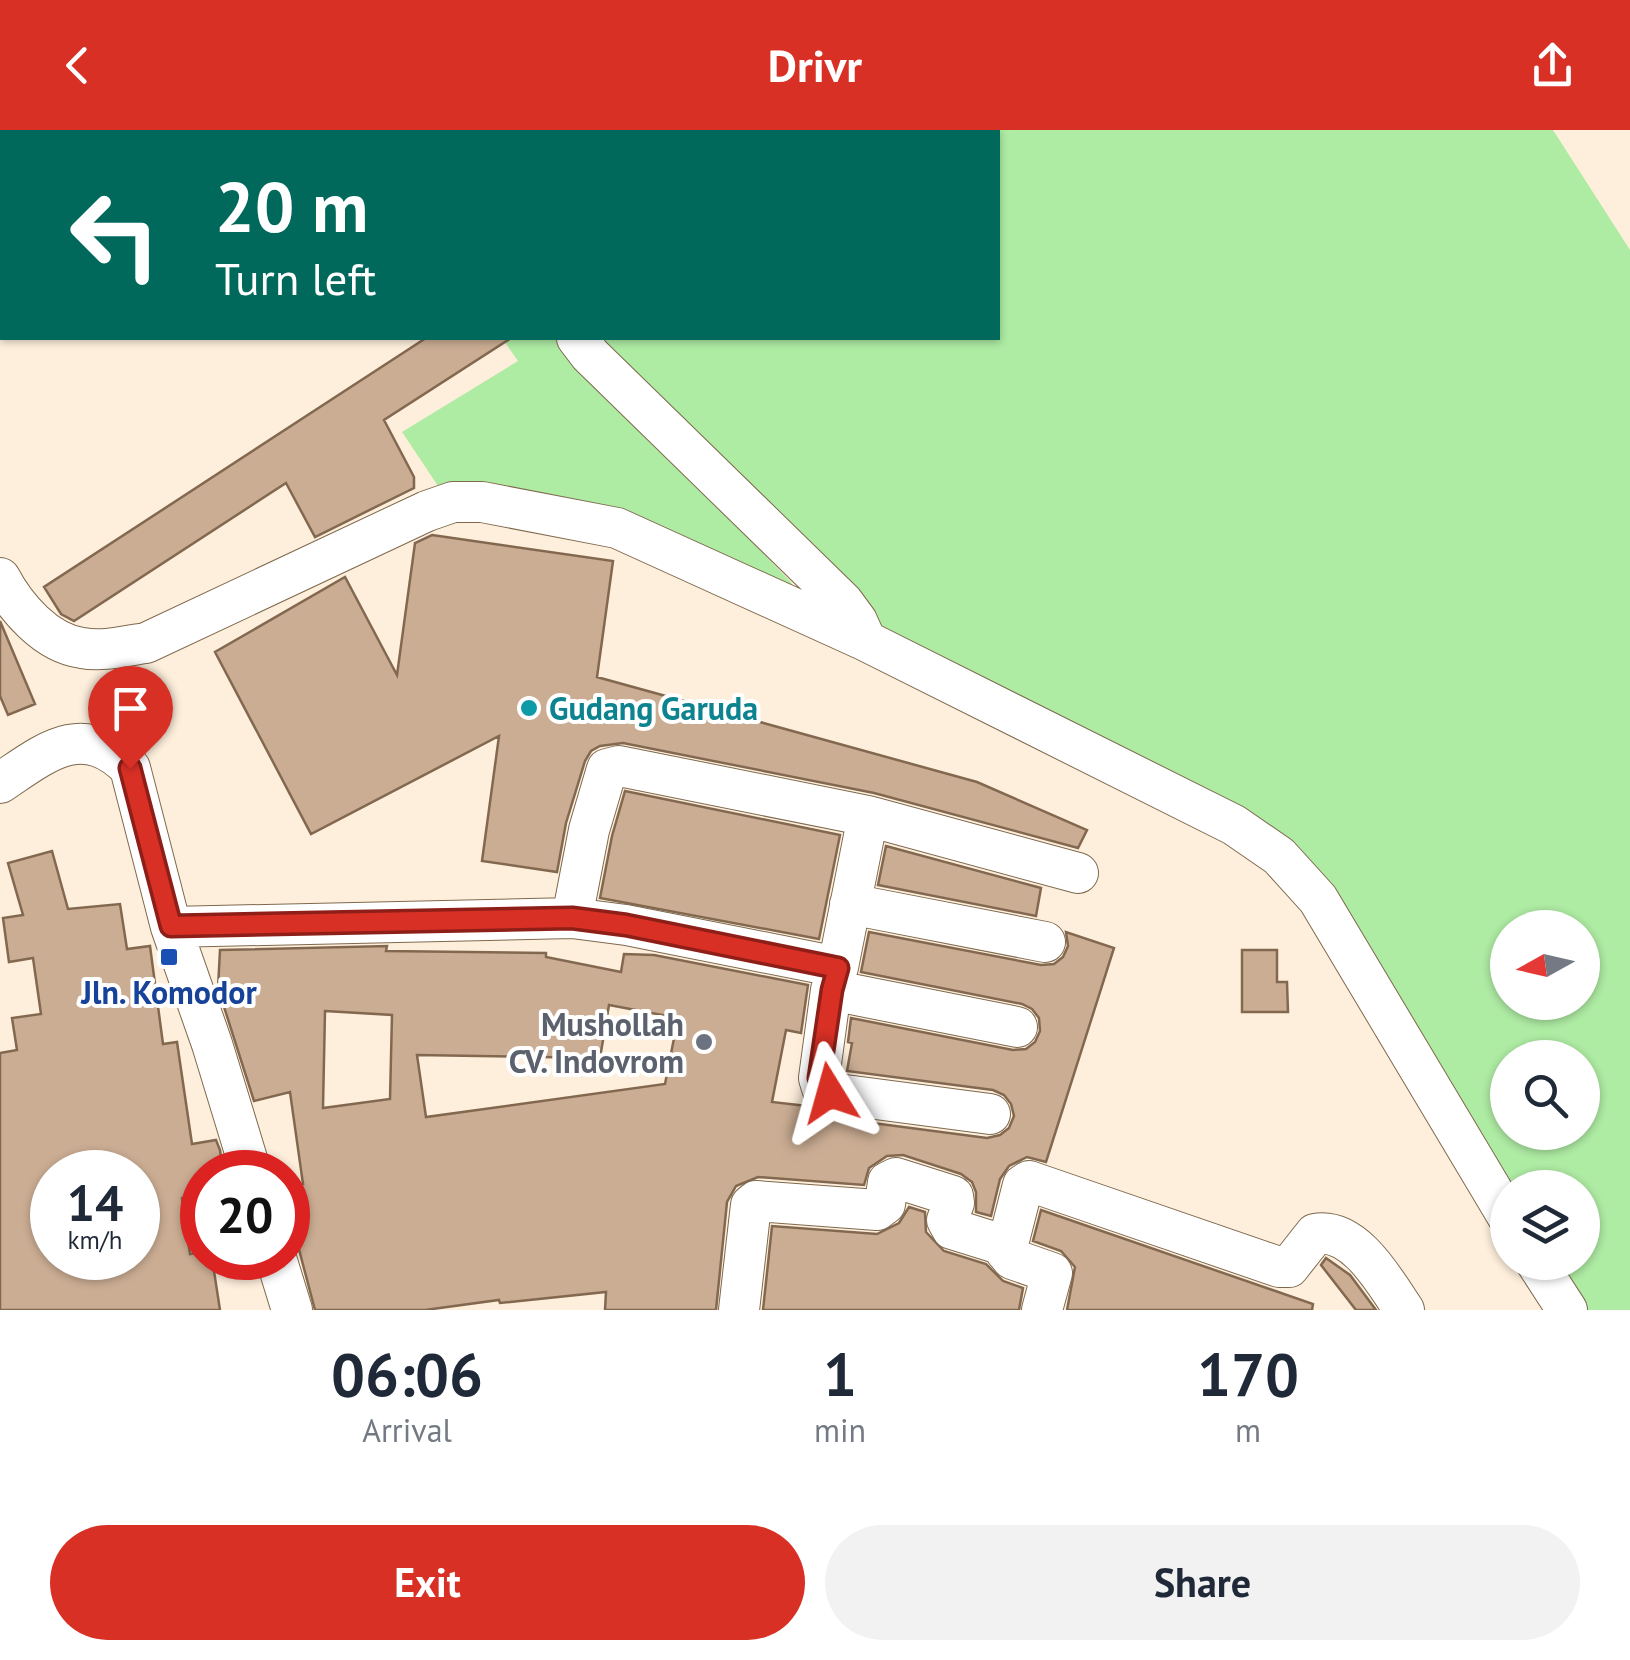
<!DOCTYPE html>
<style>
:root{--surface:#fff;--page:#f2f2f3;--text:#1f2937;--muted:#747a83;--accent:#d93025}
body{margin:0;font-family:"PT Sans",sans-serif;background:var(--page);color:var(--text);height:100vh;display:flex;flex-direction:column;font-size:38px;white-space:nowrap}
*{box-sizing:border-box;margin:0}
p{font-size:32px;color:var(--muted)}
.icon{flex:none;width:55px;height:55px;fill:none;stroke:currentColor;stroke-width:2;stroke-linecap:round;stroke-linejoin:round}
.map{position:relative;height:1180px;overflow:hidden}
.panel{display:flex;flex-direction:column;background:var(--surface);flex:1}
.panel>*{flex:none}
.guide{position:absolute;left:0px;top:0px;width:1000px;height:210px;box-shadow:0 2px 8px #0004;background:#00695c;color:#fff;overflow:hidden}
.needle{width:65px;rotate:262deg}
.buttons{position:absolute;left:1490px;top:780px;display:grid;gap:20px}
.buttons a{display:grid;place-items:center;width:110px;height:110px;border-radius:50%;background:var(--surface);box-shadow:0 2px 8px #0004;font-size:50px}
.speed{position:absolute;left:30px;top:1020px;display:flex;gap:20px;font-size:50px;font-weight:700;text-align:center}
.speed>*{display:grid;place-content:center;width:130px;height:130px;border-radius:50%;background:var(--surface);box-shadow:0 2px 8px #0004;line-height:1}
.speed small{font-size:25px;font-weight:400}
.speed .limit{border:15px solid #d22;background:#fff;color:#111}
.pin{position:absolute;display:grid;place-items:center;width:85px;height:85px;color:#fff;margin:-102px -42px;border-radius:50% 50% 50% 0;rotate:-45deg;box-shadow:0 0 10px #0007}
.pin .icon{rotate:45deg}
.me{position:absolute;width:110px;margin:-55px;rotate:352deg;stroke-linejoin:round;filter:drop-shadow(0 0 8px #0008)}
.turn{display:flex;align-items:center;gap:35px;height:210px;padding:0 50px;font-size:45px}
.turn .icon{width:130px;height:130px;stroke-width:2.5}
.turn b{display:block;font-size:70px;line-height:85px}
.eta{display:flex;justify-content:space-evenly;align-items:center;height:170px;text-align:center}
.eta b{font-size:60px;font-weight:700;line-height:70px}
.button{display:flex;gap:20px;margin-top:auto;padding:20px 50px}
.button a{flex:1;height:115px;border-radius:60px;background:var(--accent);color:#fff;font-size:40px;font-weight:700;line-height:115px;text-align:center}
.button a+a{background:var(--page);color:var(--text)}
header{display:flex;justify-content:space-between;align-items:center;height:130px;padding:0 50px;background:var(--accent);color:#fff;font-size:45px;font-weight:700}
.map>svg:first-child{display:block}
.green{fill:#aeeba3;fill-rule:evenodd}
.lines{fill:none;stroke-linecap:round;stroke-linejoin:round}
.taxiway{stroke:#baad9c;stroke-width:100}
.building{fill:#cbad93;stroke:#836850;stroke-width:2.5;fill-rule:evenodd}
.minor-casing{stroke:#7f694d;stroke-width:42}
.minor{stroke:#fff;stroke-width:40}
.route-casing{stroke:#8d1f18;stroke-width:25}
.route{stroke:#d93025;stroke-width:18}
.culture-dot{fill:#0f9aa8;stroke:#fff;stroke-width:4}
.transit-dot{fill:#1a4fb4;stroke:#fff;stroke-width:4}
.worship-dot{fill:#6b7280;stroke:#fff;stroke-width:4}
.labels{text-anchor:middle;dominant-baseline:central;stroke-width:8;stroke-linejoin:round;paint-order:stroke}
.culture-label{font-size:32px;font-weight:bold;fill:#0d838f;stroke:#fff;text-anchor:start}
.transit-label{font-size:32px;font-weight:bold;fill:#164399;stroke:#fff}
.worship-label{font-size:32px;font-weight:bold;fill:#5b616d;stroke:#fff;text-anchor:end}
</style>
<header><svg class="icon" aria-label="back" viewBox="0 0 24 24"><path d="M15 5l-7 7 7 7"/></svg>Drivr<svg class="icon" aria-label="share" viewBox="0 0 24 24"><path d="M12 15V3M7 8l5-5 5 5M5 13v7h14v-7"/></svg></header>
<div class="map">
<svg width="1630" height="1180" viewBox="0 0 1630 1180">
<rect width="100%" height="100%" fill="#feefdc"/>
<path class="green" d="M487,0H1553L1630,120V1180H1586L1556,1133L1582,1132V1058L1508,1057L1342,777L891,503L849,473L592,208H998V2H483ZM1508,798H1582V872H1508ZM1508,928H1582V1002H1508Z
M502,208H554L791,452L794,460L626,393L488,353L465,351L438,356L402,302L518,231Z"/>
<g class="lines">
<path class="taxiway" d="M101,2L105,0
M0,62L2,61"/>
</g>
<path class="building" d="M426,208H511L384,290L414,347V358L315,407L286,353L74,491L61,484L44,457Z
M432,405L613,431L597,547L977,652L1087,700L1078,718L874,663L623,613L600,616L591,621L585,631L566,693L557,742L482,731L499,606L311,704L215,522L345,447L397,545L415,413Z
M0,491L35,574L8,585L0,566Z
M625,661L840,705L819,809L600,768L612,706Z
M886,716L1041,758L1036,786L878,755Z
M52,721L68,779L120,774L127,819L150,816L163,914L177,912L192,1014L216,1010L220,1020L223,1042H202V1065L182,1068L190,1124L202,1122V1128H212L220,1180H0V923L17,920L12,888L41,884L33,828L9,832L3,788L23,785L8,733ZM52,1042H138V1128H52L47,1047L52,1046Z
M869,802L1041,835L1054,834L1063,827L1068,816L1066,802L1114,818L1046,1032L1027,1027L1009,1036L1000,1049L991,1086L976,1082V1062L972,1052L961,1044L903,1025L887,1026L869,1038L864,1055L758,1047L736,1056L727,1072L716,1180H605L606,1162L500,1173L499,1170L425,1180H315L297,1112L292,1110L288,1086V1057L303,1054L290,962L254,971L218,858L220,820L387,816L386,821L546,823V827L621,842L624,824L654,825L808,855L801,903L786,900L772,972L807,976L827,987L987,1008L1000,1005L1009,998L1014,986L1011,974L1004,965L993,960L847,941L852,913L848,912L851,888L1013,920L1026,919L1035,912L1040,901L1039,888L1032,879L1022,874L861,842ZM609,875L678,888L665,954L426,987L417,925L600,928ZM325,881L392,885L390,969L323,978Z
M1242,820H1277V852H1287L1288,882H1242Z
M909,1077L925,1082L926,1102L944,1121L986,1134L1003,1151L1023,1158L1019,1180H763L772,1096L877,1104L899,1093Z
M1041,1080L1313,1174L1312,1180H1067L1075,1137L1061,1121L1033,1111Z
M1326,1128L1350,1145L1376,1180H1356L1321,1135Z"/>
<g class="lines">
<defs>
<path id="minor" d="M416,0L418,2
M577,208L590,225L843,472L857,491L866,511L1234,695L1279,726L1318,769L1508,1087
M0,448C16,478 46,513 82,518C103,522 125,516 146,513L427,381L453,372H482L617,398L866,511
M0,653C45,623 82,590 130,638L171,797L212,914L251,1042
M868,686L1078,743
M850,774L1045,812
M572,788L589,700L607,639L619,636L868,686L838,837
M171,797L572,788L626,795L838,837L831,860L819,948L822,958L830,963L990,984
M831,860L1017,897
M1006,1122L1023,1055L1029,1051L1279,1137H1289L1315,1104C1355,1097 1385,1152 1404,1180
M276,1128L292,1180
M1536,1132L1567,1180
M739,1180L751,1075L756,1071L877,1080L885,1074L888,1052L896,1048L953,1066L954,1073L947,1090L952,1099L1000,1114L1012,1129L1052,1143L1042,1180"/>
</defs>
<use href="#minor" class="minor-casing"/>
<use href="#minor" class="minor"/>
</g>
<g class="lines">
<defs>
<path id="route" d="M130,638L171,796L572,788L626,795L838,838L832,860L819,948L822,958L830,963"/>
</defs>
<use href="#route" class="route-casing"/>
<use href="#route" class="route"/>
</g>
<circle class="culture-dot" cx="529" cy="578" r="10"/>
<rect class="transit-dot" x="159" y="817" width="20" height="20" rx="5"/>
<circle class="worship-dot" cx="704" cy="912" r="10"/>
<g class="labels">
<g class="culture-label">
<text x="549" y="578">Gudang Garuda</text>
</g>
<g class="transit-label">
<text x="169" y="862">Jln. Komodor</text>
</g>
<g class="worship-label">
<text x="684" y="894">Mushollah<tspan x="684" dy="37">CV. Indovrom</tspan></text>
</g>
</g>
</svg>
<div class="buttons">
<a><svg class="needle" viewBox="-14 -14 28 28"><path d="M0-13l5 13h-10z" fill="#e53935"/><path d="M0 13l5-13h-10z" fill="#747a83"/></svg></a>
<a><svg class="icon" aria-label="search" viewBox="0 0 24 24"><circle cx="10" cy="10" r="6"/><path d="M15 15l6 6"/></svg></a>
<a><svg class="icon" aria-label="layers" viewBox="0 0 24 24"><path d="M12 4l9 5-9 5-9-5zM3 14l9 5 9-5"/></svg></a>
</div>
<div class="speed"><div>14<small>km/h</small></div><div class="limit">20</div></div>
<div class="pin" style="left:130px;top:638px;background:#d93025"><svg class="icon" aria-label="arrive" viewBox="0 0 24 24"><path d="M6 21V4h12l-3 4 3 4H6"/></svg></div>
<svg class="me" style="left:830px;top:963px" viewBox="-20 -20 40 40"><path d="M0-17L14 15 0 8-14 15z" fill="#d93025" stroke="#fff" stroke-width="4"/></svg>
<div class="guide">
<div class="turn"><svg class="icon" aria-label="left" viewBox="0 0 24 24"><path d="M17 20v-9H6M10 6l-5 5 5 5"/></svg><div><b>20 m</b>Turn left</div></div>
</div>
</div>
<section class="panel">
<div class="eta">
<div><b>06:06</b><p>Arrival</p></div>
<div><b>1</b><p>min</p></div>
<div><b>170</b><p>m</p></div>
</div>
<div class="button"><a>Exit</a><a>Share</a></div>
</section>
